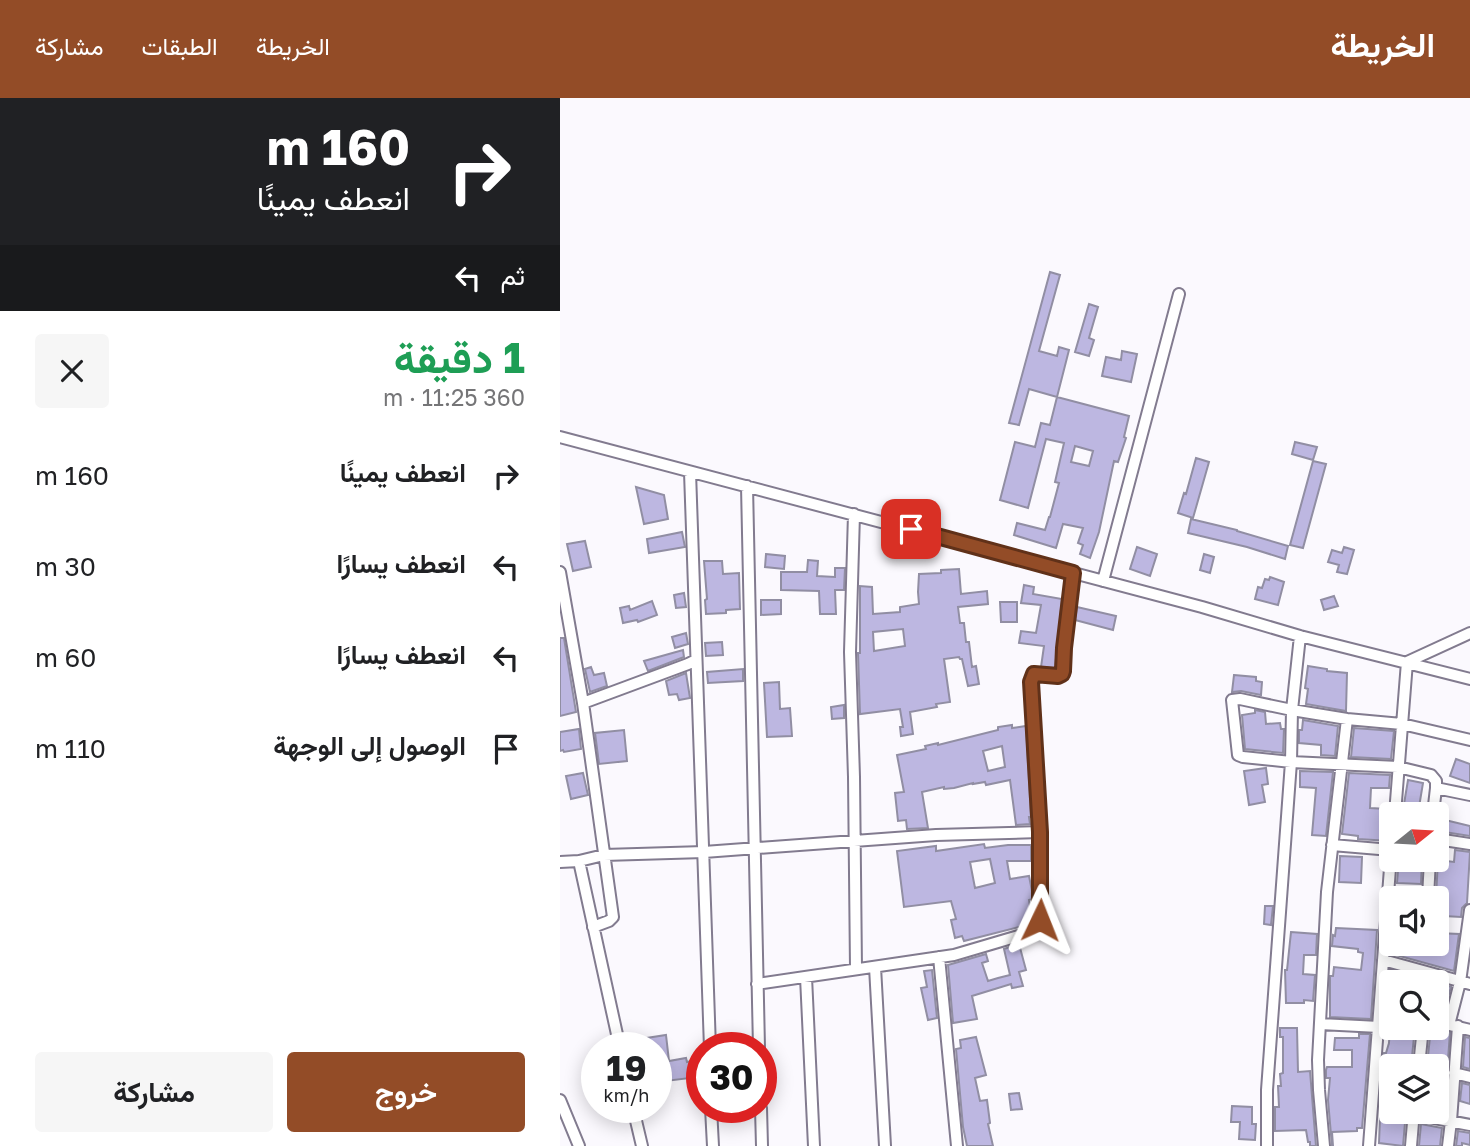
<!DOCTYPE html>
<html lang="ar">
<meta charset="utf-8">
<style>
:root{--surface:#fff;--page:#f6f6f6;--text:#202124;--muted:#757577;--accent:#934c27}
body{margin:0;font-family:"Golos Text",Vazirmatn,sans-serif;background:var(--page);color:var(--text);direction:rtl;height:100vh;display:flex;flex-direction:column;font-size:26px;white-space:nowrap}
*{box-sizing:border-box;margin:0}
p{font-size:23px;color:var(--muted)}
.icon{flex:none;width:38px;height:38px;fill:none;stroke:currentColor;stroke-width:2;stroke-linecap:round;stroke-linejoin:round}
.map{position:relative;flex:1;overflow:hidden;direction:ltr}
.sheet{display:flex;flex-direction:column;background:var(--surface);width:560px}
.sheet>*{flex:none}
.guide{background:#202124;color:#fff;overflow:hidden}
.needle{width:46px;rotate:72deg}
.tools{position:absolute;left:819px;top:704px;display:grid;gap:14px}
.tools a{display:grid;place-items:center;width:70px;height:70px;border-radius:7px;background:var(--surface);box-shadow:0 4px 18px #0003;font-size:35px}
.speed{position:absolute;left:21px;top:934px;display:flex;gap:14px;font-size:35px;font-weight:700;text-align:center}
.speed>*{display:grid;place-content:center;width:91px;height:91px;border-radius:50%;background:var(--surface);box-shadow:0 4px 18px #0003;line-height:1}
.speed small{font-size:18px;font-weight:400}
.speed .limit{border:10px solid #d22;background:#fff;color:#111}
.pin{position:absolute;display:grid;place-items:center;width:60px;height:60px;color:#fff;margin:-30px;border-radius:14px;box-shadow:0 4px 10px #0006}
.me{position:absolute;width:77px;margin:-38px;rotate:2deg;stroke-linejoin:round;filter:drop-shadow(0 0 5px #0008)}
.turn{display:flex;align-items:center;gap:24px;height:147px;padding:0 35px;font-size:32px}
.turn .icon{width:91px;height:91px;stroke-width:2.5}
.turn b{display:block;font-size:49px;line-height:60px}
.then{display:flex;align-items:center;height:66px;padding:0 35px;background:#0003;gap:14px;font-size:26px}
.round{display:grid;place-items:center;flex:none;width:74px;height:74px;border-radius:7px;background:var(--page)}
.summary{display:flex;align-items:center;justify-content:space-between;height:119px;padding:0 35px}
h1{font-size:42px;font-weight:700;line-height:52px;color:#1e9e55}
.cta{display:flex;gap:14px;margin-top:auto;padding:14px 35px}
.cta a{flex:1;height:80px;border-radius:7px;background:var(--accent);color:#fff;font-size:28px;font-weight:700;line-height:80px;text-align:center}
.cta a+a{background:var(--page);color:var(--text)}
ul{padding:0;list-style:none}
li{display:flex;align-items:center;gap:21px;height:91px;padding:0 35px}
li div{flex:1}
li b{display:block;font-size:26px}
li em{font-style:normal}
header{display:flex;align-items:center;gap:42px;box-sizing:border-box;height:98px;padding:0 35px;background:var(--accent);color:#fff}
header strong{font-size:33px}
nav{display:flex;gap:38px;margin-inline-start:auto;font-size:24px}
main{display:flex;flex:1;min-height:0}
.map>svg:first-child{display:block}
.building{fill:#bdb7e1;stroke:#918ea3;stroke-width:2;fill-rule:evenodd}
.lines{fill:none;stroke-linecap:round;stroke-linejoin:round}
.minor-casing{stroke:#827b8f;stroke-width:14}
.minor{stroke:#fff;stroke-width:10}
.route-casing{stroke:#603119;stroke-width:18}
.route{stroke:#934c27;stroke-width:12}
</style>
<header>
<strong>الخريطة</strong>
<nav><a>الخريطة</a><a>الطبقات</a><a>مشاركة</a></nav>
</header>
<main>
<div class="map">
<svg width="910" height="1048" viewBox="0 0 910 1048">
<rect width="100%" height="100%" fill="#fbf9fe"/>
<path class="building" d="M490,174L500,177L479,253L497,258L499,249L509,252L497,299L469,291L459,327L449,325Z
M529,206L538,209L529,240L534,242L529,258L515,254Z
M562,253L577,256L571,284L542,278L546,259L561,262Z
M497,299L569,318L564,339L566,340L558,364L554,363L539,434L530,460L520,456L523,447L518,445L523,430L503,426L496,450L454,437L457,425L485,432L489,419H490L499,385L495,384L504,345L486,341L468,410L440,402L455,344L475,349L481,325L490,327ZM515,348L533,353L529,368L511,364Z
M735,344L757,349L753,362L732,356Z
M636,360L649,364L633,420L618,415L624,395L626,396Z
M753,363L766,366L743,450L730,447Z
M76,389L104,397L108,421L84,426Z
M631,421L677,432V433L728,448L725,461L687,449L628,435Z
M122,434L125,449L89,455L87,441Z
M25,443L31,469L13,473L7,446Z
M577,449L597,456L590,478L570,471Z
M784,449L794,452L787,476L777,474L779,467L768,464L772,452L782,455Z
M206,456L225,458L224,471L205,469Z
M644,456L654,459L650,475L640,472Z
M248,462L258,463L257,478L275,479V470H285L284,492H275L276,516H260L259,493L221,492V474H247Z
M144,463H162L163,476L179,475L180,511L166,512V515L146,516L145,502L147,501Z
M399,471L401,496L427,493L428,506L398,509L400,525H404L406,544H409L412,569L416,568L419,586L408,588L402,561H400L399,559L384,561L390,604L376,606L377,609L350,614L353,636L341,638L340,629H343L340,611L300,616L298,555H300V488L312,489L313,516L340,514V509L359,506L358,494L359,476L381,475V472ZM343,531L345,548L314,553L313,534Z
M710,479L724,484L718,507L695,501L698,489L702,490L705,481L709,482Z
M464,487L474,489L473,496L502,501L495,570L481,569L484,548L459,545L461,533L476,535L481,507L461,505Z
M124,495L126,509L116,510L114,497Z
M774,498L778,508L764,512L761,502Z
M201,502H221V516L201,517Z
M92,503L97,517L78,524L77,522L63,525L60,510L69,508L70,512Z
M440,504H457V524H441Z
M517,509L556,518L553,532L515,522Z
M126,535L128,546L115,550L112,539Z
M0,540H4L16,614L0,618Z
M162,544L163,557L146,558L145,545Z
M123,552L124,559L88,573L84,563Z
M748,568L767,571V573L787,575L786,613L746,606L748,591L745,590Z
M31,569L34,577L44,575L47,588L30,594L25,571Z
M183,571V583L148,585L147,574Z
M126,575L130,600L119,602L117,596L109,597L106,583Z
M674,577L696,579V583L702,584L701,597L681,593L672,594Z
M219,584L220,611L230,610L232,638L207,639L204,585Z
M284,607V620L272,621L271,609Z
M695,612L705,614L706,626L720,625L721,631H724L723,655L685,651L682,617L695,615Z
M743,622L778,628L775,658L761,657V647L739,645V632H742Z
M452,627V630L466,628L471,719H469L470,726L456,727L450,682L426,687L425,684L413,686V685L394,690L384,691V689L362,694L368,730L347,731L346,722L338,723L335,695L344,694L337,657L366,651L365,648L378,645V647L438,632V629ZM442,648L445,669L428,673L423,653Z
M794,630L834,633L831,661L791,659Z
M19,631L21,651L4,654L3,652L0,653V634Z
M64,632L67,663L39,666L35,635Z
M896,661L910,666V685L890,678Z
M706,670L708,686L702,687L705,704L689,707L684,673Z
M740,673L773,674L766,738L752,737L756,690L740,689Z
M23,675L28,697L11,701L6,678Z
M789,675L830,677L829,690H811L810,710L827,711L828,728H831L830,743L798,741V738L782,736Z
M848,682L863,685L858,715L843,712Z
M881,721L910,728V738L878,733Z
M424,746L425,750L448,747H471V763H447L450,781L469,778L473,798V801L469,802L472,820L467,827L404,843L402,838L395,840L391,822L396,821L391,803L344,809L337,753L376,748V753ZM430,761L435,785L415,790L410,764Z
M895,752L910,754L907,805L902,810L901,819L884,818V807H877L876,799L878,762L894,764Z
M780,758L802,759L801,785L779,784Z
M839,761H862L861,786L837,785Z
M705,808H713L711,827L704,826Z
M776,830L817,832L811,921L770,919V878H773L774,869L801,872L803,855L798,854V851L772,848L773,837L775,838Z
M731,834L757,836L756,857H744L743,876L755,877L753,903L744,902V905H726L725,872H727Z
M877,835L899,836L894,873L836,857L837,848L848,850V845H877Z
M459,846L466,872L459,874L463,888L452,890L451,886L412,898L417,921L393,925L388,867L426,856L428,863L422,865L428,883L438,880L450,877L444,851Z
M372,872L377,920L368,922L361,890L367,889L364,873Z
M834,873L872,884H833Z
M877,885L891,889L883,917L877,916Z
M830,929H855L851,968H826V963H823L824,955H826L829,945Z
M871,929L890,935L884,1014L877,1013L878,968H867Z
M720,930H737L738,974L750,973L756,1048H750V1044H748L746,1032L715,1033V1009H719L718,988H721L720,976L723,975V939H720Z
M799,936H810L802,1030H797V1033L772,1034L773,1048H772L768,1002L770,980H766V972L767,969H792V952H774L775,940H799Z
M106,937L109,963L126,960L127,964L142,961V975L129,978L130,980L98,984L96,950H74L73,942Z
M416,939L426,977L415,980L420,1003L427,1002L430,1025L428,1026L433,1048H407L403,1029L396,951L401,950L400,942Z
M905,939L910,940V971L903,969Z
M826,969H831V1004L822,1003Z
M902,985L910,987V1006L900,1003Z
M459,995L462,1011L451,1012L449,996Z
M672,1008L692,1009V1026H696L695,1042L679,1041L680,1024H671Z
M830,1013H846L843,1048L819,1045L820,1020L830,1021Z
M861,1026L882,1030L880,1048H859Z
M898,1033L910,1035V1047L902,1045V1048H896Z"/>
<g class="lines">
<defs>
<path id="minor" d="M0,339L642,509L740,538L910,581
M130,374L150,950
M187,388L199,950
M294,416L290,554L294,679L296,871
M0,474L23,605L53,819L49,823L33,829
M543,483L619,196
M23,605L128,566L136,562
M876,690V683L871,677L838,669L731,664L683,659L678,657L672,602L680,601L732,612L787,621L842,626L910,642
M835,716L847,564L910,535
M873,716L876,690L910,697
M877,741L910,746
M772,747L831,752
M19,763L60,950
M0,764L19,763L44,757L144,754L376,737L480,734
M868,800L870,761
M379,859L397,1048
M823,862L910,886
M315,869L325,1048
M246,879L254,1048
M197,886L394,857L472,834L480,823L481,782L480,734L471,584L474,576L498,578L502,576L503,573L504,550L513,475
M877,924L910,932
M760,926L819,929
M889,927L900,884L910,812
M859,968L863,929
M894,975L910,979
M0,1002L19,1048
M73,1010L82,1048
M151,1010L153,1048
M201,1010L202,1048
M853,1016L910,1027
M707,1048V992L731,664L732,612L740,538
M764,1048L759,992L758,962L767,794L787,621
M809,1048L831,757
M851,1048L854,1013
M888,1048L891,1023L898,928"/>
</defs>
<use href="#minor" class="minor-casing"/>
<use href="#minor" class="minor"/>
</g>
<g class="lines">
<defs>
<path id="route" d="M351,431L513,475L504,550L503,573L502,576L498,578L474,576L471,584L480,734V822"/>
</defs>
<use href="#route" class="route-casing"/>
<use href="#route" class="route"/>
</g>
</svg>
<div class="tools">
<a><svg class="needle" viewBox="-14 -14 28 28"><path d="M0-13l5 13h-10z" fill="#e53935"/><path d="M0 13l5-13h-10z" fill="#757577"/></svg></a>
<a><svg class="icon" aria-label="sound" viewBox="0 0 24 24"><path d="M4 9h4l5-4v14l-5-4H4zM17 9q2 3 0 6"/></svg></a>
<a><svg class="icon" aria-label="search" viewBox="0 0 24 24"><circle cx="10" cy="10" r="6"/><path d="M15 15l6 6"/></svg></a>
<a><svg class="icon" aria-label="layers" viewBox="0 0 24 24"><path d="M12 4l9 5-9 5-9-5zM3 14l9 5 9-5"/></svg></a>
</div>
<div class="speed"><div>19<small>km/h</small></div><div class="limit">30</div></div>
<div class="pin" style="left:351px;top:431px;background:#d93025"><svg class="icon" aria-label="arrive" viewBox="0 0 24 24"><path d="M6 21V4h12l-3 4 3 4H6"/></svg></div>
<svg class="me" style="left:480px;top:822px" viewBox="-20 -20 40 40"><path d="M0-17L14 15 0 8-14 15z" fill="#934c27" stroke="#fff" stroke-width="4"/></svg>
</div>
<section class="sheet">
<div class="guide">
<div class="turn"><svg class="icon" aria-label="right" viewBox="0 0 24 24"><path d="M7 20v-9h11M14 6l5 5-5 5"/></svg><div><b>160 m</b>انعطف يمينًا</div></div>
<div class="then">ثم<svg class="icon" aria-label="left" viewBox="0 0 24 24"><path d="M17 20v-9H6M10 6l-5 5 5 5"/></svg></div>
</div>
<div class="summary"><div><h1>1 دقيقة</h1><p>360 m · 11:25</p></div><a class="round"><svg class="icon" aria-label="close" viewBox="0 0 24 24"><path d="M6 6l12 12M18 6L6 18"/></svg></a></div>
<ul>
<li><svg class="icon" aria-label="right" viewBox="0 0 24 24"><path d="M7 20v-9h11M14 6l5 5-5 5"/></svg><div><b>انعطف يمينًا</b></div><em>160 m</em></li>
<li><svg class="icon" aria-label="left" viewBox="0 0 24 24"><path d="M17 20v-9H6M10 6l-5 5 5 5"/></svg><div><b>انعطف يسارًا</b></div><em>30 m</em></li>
<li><svg class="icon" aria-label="left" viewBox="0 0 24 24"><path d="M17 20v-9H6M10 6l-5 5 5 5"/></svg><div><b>انعطف يسارًا</b></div><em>60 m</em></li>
<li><svg class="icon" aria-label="arrive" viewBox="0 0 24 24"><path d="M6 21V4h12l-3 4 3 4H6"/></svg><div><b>الوصول إلى الوجهة</b></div><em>110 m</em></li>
</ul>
<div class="cta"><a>خروج</a><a>مشاركة</a></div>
</section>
</main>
